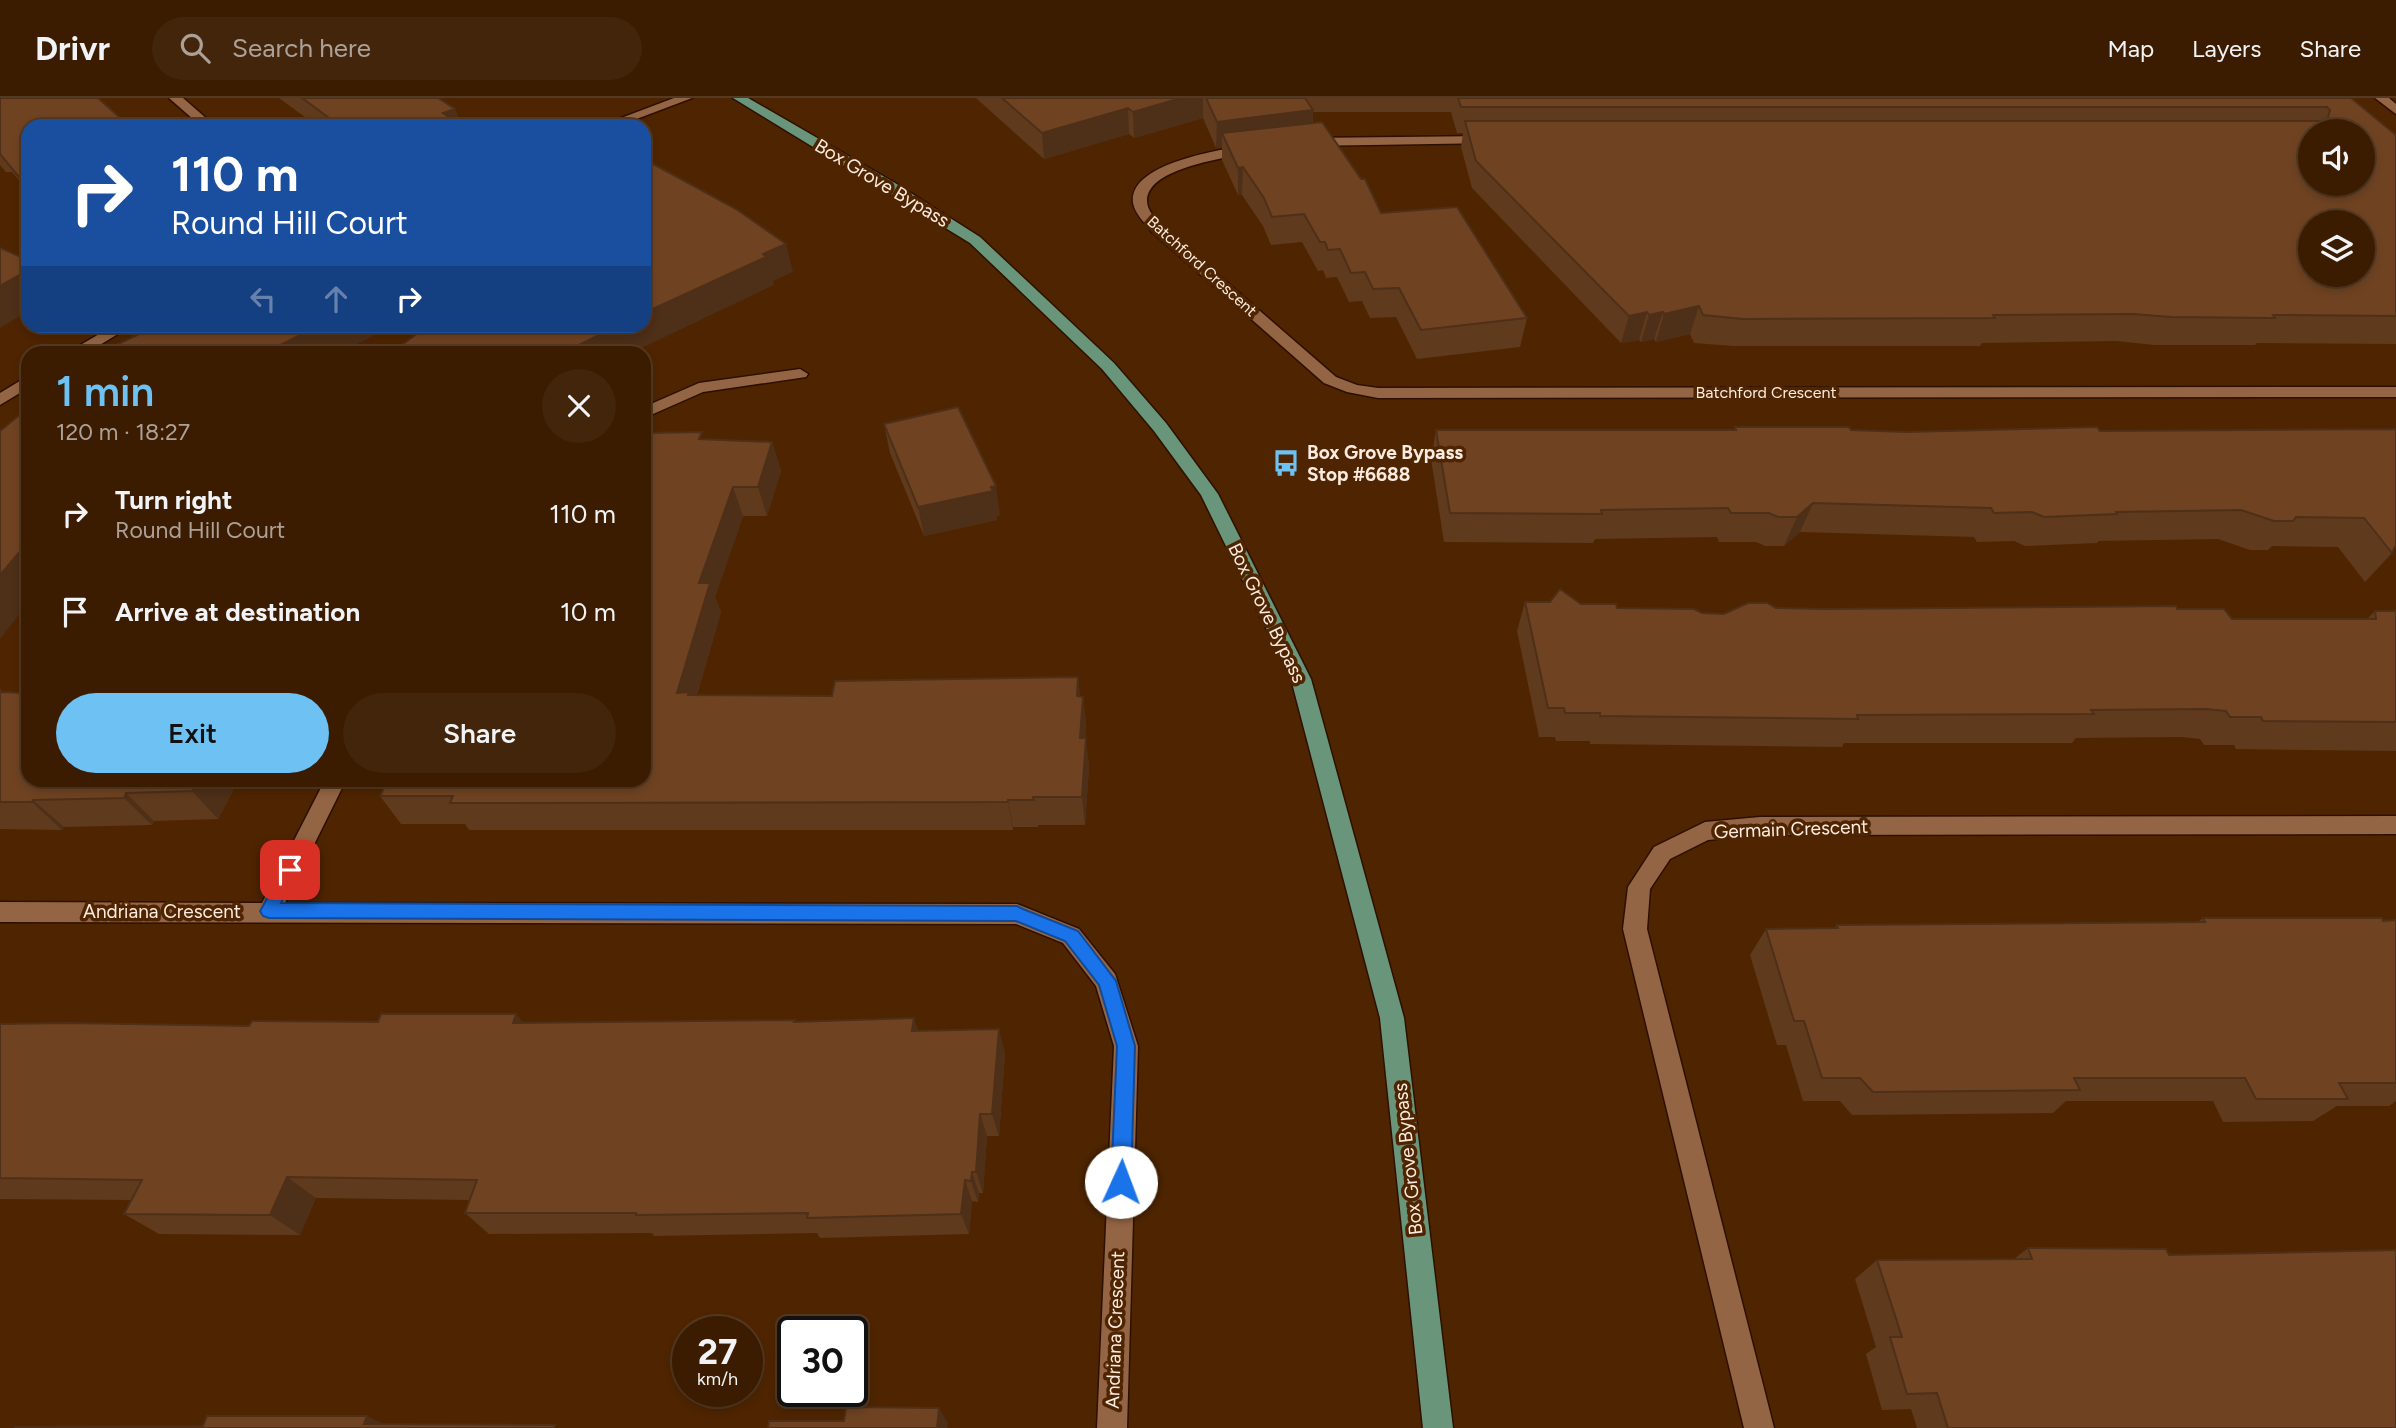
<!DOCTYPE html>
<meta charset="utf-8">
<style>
:root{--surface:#3b1c01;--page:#42250b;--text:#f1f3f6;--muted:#aca199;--line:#543a23;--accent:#6dc2f3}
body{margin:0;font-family:Figtree,sans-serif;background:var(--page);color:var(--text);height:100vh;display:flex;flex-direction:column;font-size:26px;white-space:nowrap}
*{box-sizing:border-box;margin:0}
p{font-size:23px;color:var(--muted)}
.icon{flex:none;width:38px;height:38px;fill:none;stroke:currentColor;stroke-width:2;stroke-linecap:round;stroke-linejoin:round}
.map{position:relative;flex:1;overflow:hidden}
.details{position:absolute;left:21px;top:248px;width:630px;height:441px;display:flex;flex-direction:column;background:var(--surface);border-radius:21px;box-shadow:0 4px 10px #0003,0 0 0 2px var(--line)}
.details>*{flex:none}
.hud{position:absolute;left:21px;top:21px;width:630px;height:214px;border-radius:21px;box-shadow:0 4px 10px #0003,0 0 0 2px var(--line);background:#1a4fa0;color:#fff;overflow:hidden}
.fabs{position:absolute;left:2298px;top:21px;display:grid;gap:14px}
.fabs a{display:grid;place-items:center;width:77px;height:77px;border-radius:50%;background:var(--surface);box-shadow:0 4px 10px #0003,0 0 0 2px var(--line);font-size:35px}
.speed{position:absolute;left:672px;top:1218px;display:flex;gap:14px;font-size:35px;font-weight:700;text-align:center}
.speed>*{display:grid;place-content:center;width:91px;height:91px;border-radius:50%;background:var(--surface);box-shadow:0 4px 10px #0003,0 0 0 2px var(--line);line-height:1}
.speed small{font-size:18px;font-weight:400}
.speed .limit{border:4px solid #111;border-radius:10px;background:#fff;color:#111}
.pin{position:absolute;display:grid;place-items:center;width:60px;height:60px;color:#fff;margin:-30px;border-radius:14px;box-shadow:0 4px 10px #0006}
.me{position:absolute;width:77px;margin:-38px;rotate:2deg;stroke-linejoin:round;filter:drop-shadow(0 0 5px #0008)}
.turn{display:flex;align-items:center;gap:24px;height:147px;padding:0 35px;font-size:32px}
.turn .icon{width:91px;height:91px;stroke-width:2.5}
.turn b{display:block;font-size:49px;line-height:60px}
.lanes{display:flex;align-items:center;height:66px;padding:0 35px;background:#0003;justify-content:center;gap:35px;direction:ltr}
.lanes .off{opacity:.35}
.round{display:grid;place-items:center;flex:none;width:74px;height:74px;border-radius:37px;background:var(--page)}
.headline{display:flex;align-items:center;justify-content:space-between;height:119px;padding:0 35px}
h1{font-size:42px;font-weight:600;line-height:52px;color:var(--accent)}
.button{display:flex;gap:14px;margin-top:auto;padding:14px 35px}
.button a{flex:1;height:80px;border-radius:42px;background:var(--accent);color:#111;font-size:28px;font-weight:600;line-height:80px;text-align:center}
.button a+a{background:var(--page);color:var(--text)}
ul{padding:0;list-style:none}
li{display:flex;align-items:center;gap:21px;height:98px;padding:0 35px}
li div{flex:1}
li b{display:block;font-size:26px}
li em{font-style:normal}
header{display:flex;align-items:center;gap:42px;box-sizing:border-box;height:98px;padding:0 35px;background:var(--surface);border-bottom:2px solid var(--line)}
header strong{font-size:33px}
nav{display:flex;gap:38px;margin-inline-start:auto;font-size:24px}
.search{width:490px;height:63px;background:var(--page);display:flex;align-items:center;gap:18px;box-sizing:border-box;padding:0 24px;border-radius:38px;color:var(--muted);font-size:26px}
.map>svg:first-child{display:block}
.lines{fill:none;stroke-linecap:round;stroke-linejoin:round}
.minor-casing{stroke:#2e1000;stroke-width:3}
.major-casing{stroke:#2e1000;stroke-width:3}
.minor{fill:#946544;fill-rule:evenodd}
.major{fill:#69967a;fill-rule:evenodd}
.wall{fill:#5f3a1d}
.shaded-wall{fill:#4e2f18}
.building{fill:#6f4322;stroke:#4e2f18;stroke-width:2;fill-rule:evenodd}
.route{fill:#1a73e8;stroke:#114b97;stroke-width:2}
.labels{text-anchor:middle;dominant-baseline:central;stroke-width:7;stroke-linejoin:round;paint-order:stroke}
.far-street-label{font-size:16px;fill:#fcebe1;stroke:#4f2501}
.street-label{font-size:19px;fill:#fcebe1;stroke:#4f2501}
.poi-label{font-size:19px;font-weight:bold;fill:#fcebe1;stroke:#4f2501;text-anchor:start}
</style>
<header>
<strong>Drivr</strong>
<div class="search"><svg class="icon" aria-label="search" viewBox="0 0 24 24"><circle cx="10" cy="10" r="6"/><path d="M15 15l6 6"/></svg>Search here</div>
<nav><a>Map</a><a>Layers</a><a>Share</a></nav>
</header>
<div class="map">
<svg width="2396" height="1330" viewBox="0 0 2396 1330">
<rect width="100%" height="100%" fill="#4f2501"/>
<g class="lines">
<defs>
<path id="minor" d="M169,0H183L215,28H201Z
M674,0H692L618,28H600Z
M2375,0H2389L2396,6V16Z
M1489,38L1496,42L1494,45L1308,48L1301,44L1308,40Z
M1248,47L1253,48V54C1228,60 1147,69 1147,103C1147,113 1156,120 1161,127L1336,279L1357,287L1378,290L2396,289V299L1378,300L1347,294L1324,285L1151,133C1145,125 1135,116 1133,105C1128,65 1221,52 1248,47Z
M113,228H131L85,256H65Z
M800,271L808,276L806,279L703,294L644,320V309L699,285Z
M28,278V290L0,307V295Z
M325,682H346L285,805L1017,806L1079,831L1115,876L1138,948L1127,1330H1097L1114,948L1096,888L1063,845L1016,826L0,824V804L262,805Z
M2396,718V736L1760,737L1708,742L1670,761L1650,791L1647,831L1774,1330H1744L1623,831L1628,789L1654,749L1705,724L1760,719Z"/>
<path id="major" d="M733,0H748L895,85L980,139L1114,265L1166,325L1218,396L1311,581L1404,920L1453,1330H1423L1380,920L1291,581L1201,397L1154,333L1102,271L970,145Z"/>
</defs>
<use href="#minor" class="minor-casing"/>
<use href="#major" class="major-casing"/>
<use href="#minor" class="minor"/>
<use href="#major" class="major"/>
</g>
<path class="wall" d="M0,0L28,28V93L12,74H6L0,67Z
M279,0H438L463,28H317Z
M976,0H2351L2396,37V246L2257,245L2255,247H2154L2116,243L1982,245L1980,248H1733L1694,245L1690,236L1656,244L1654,241L1641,244L1639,242L1621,245L1472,90L1461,49L1463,35H1457L1451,14H1313V25L1381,115L1527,220L1520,249L1417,261L1396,219L1370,220L1362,203L1349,204L1337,179L1326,180L1323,172L1318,173L1302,144L1271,147L1263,128L1242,97H1238L1222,62V50H1216L1203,20L1134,40L1129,36L1044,61Z
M884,326L1000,417L996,418L997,422L924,438L890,355Z
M1735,329L1907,334L2396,331L2392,455L2365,484L2338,449L2272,448L2268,452H2250L2218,441L2099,443L2097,445L2025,448L2014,443L1977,444L1974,439L1800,434L1784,448H1765L1756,444H1719L1717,439L1595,441L1593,445L1444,444L1431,361L1436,332H1734Z
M704,341L772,344L781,373L767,418H743L715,499L721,514L697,597L832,598L1078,579L1080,599H1083L1086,627L1085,640L1089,668L1085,727H1038V729H1013V732H469L465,726H401L380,698Z
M1525,504L1581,506L1617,510L1724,516L1776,510L2177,511L2232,521H2367L2375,513H2396V653L2236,651L2234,647H2204L2200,641L2181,639L2076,640L2072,645H1844L1842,649L1590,646V643H1556L1555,639H1539L1517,533Z
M0,590L28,682H245L244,685H237L218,721L154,723L152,727L64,729L62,732L0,731Z
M2203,820L2396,822V1003L2389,1008H2337L2313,1023L2223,1024L2213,1003H2066L2053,1015L1852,1017L1840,1003H1803L1786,947H1777L1750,857L1766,831H1834L1837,827L2198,824Z
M796,924L918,933L1005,955L999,1038H987L983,1095H979L978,1104L972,1103L969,1136L820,1140L817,1135L654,1138L652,1135L489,1136L465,1115L469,1102L316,1100L300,1137L159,1136L124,1116L131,1102L0,1101V926L249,928L523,925Z
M2028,1150L2169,1157L2396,1330H1917L1911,1311L1882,1312L1866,1256L1876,1249L1855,1181L1877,1162L2014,1161Z"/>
<path class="shaded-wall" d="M1181,0H1203V20L1134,40L1133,14Z
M1128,10L1129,36L1044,61L1042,35Z
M455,11L463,28H436L443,15Z
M1313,12L1312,38L1222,35V50H1216L1217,24Z
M1243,69L1242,97H1238V70Z
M786,146L793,174L773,183L774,187L629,256L563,255L617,228H644V215Z
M28,172V213L0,230V188Z
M1699,208L1690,236L1656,244L1664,216Z
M1647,214L1639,242L1621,245L1629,218Z
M1663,214L1654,241L1641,244L1649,217Z
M319,228H393L337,256H262Z
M772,344L781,373L767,418L758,389Z
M996,388L1000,417L996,418L997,422L924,438L918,409Z
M733,389L743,418L715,499L721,514L694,606L677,595L699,485Z
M1813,405L1800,434L1784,448L1797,419Z
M28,444V505L0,541V477Z
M1078,579L1081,607L1077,598Z
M1083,599L1086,627L1083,668L1080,640Z
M1086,640L1089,668L1085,727L1082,699Z
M198,682H235L237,685L218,721L192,693Z
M126,695L154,723L152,727L124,700Z
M33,702L64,729L62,732L32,704Z
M1008,702L1013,729V732L1008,704Z
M516,916L536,941L513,925Z
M914,920L922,944L912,933Z
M999,931L1005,955L999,1038L992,1016Z
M980,1016L987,1038L983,1095L976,1074Z
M972,1074L979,1095L978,1104L971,1083Z
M287,1079L316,1100L300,1137L270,1117Z
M965,1082L972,1103L969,1136L961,1116Z
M939,1310L948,1325L947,1330H937Z
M367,1318L392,1330L364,1326Z"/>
<path class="building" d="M0,0H98L129,28H28V90L0,56Z
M302,0H438L455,11L443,15L453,22L436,28H340Z
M1002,0H1181L1133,14L1128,10L1042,35Z
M1206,0H1305L1313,12L1217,24Z
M1458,0H2351L2396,37V218L2273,217L2275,220L2171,219L2133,216L1993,217L1995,220L1743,221L1703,217L1699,208L1664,216L1663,214L1649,217L1647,214L1629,218L1476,63L1465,23H2327L2330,12L2327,9H1461ZM2310,33H2362V86H2310ZM2310,124H2362V177H2310Z
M1322,24L1361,81H1365L1381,115L1457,109L1527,220L1421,232L1399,190L1373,191L1365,174L1351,175L1340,151L1328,152L1325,144H1320L1304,116L1272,119L1264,100L1243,69L1238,70L1222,35Z
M644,61L736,111L786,146L763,156L766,159L644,215Z
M0,150L28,162V172L0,188Z
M156,228H319L262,256H97Z
M427,228H617L563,255L559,253L554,256H390Z
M958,309L996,388L991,389L993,393L918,409L884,326Z
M28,310V444L0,477V333Z
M1735,329H1849L1851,332L1907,334L2097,329L2100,333L2396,331V447L2392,455L2364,420L2296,419L2293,423H2274L2241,412L2116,414L2117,416L2044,419L2032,414L1994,415L1991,410L1813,405L1797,419H1778L1769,415H1731L1728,410L1601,412L1602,416L1450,415L1436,332H1736Z
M702,334L699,341L772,344L758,389H733L699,485H710L677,595L689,594L688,597L832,598L835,583L1078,579L1077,598L1083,599L1080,640H1086L1082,699H1033L1034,702H1008V704L450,705L453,698H380L388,682H644V335Z
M1560,491L1581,506H1616L1617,510L1694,511L1702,515L1724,516L1748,505H1767L1776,510L1825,511L2176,508L2177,511H2224L2232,521H2376L2375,513H2396V624L2263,623L2261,619H2230L2226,613L2206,611L2091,612L2094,616L1857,617L1858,621L1600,618V615H1565L1564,610H1548L1525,504H1550Z
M0,594L28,595V682H198L192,693L126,695L124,700L33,702L32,704H0Z
M2203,820H2382L2383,823L2396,822V985H2339L2348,1001H2256L2245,980H2074L2080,992L1873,994L1860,980H1822L1804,923H1794L1766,831L1838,830L1837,827L2205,824Z
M381,916H516L513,925L795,922L794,924L914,920L912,933L999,931L992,1016H980L976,1074H972L971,1083L965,1082L961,1116L807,1120L808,1115L636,1117V1115H465L477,1082L287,1079L270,1117L124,1116L142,1082L0,1080V926L67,925L249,928L252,923L378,924Z
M2028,1150L2166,1151L2169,1157L2396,1152V1330H1948L1937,1295L1907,1296L1890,1239H1902L1877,1162L2032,1161Z
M846,1309L939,1310L937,1330H768L769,1323H844Z
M207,1318H367L364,1326L555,1327L554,1330H15V1329L203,1328Z"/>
<path class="route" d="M290,765L296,767L298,772L281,805L1017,808L1023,811L1078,833L1116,883L1135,948L1131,1084L1128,1091L1121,1094L1114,1091L1111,1084L1117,948L1099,887L1065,843L1016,823L269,820L263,818L260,813L263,808L284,767Z"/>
<defs>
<symbol id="bus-bare" viewBox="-9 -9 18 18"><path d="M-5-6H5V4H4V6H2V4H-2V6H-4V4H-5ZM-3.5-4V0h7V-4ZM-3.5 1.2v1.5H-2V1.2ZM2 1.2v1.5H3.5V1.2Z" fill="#6dc2f3" stroke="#4f2501" stroke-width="2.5" paint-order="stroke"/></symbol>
</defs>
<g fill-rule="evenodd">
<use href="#bus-bare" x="1267" y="346" width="38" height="38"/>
</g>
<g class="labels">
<g class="far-street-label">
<text transform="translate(1202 168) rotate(42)">Batchford Crescent</text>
<text x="1766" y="294">Batchford Crescent</text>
</g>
<g class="street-label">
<text transform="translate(882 85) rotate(31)">Box Grove Bypass</text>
<text transform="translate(1267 515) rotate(64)">Box Grove Bypass</text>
<text transform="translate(1791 731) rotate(-2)">Germain Crescent</text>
<text x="162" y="813">Andriana Crescent</text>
<text transform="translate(1408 1061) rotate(-96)">Box Grove Bypass</text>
<text transform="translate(1115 1232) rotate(-88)">Andriana Crescent</text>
</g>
<g class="poi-label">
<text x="1307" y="354">Box Grove Bypass<tspan x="1307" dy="22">Stop #6688</tspan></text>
</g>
</g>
</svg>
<div class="fabs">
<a><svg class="icon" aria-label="sound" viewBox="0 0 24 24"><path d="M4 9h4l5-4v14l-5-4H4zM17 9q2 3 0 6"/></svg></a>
<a><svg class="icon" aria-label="layers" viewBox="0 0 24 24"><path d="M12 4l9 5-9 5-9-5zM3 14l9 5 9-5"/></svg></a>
</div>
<div class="speed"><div>27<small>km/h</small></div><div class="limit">30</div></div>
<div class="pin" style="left:290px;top:772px;background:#d93025"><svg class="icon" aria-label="arrive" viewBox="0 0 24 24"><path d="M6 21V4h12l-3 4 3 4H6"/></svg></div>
<svg class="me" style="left:1121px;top:1084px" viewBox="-20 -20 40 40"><circle r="19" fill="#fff"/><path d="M0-13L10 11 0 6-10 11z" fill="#1a73e8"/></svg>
<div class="hud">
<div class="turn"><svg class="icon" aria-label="right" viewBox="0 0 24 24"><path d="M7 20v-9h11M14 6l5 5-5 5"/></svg><div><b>110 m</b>Round Hill Court</div></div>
<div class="lanes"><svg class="icon off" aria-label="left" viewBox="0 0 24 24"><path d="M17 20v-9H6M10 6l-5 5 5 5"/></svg><svg class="icon off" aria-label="ahead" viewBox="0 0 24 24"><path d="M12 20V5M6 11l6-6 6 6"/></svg><svg class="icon" aria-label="right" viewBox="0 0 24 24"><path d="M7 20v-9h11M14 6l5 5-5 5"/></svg></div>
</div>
<section class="details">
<div class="headline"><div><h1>1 min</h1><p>120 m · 18:27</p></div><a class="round"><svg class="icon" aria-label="close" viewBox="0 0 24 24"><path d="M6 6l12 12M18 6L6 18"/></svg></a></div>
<ul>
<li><svg class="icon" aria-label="right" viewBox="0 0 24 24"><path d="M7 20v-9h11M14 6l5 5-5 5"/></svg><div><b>Turn right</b><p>Round Hill Court</p></div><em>110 m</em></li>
<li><svg class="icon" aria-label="arrive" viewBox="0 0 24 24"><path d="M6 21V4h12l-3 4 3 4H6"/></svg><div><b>Arrive at destination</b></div><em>10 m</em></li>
</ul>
<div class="button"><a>Exit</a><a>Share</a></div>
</section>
</div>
